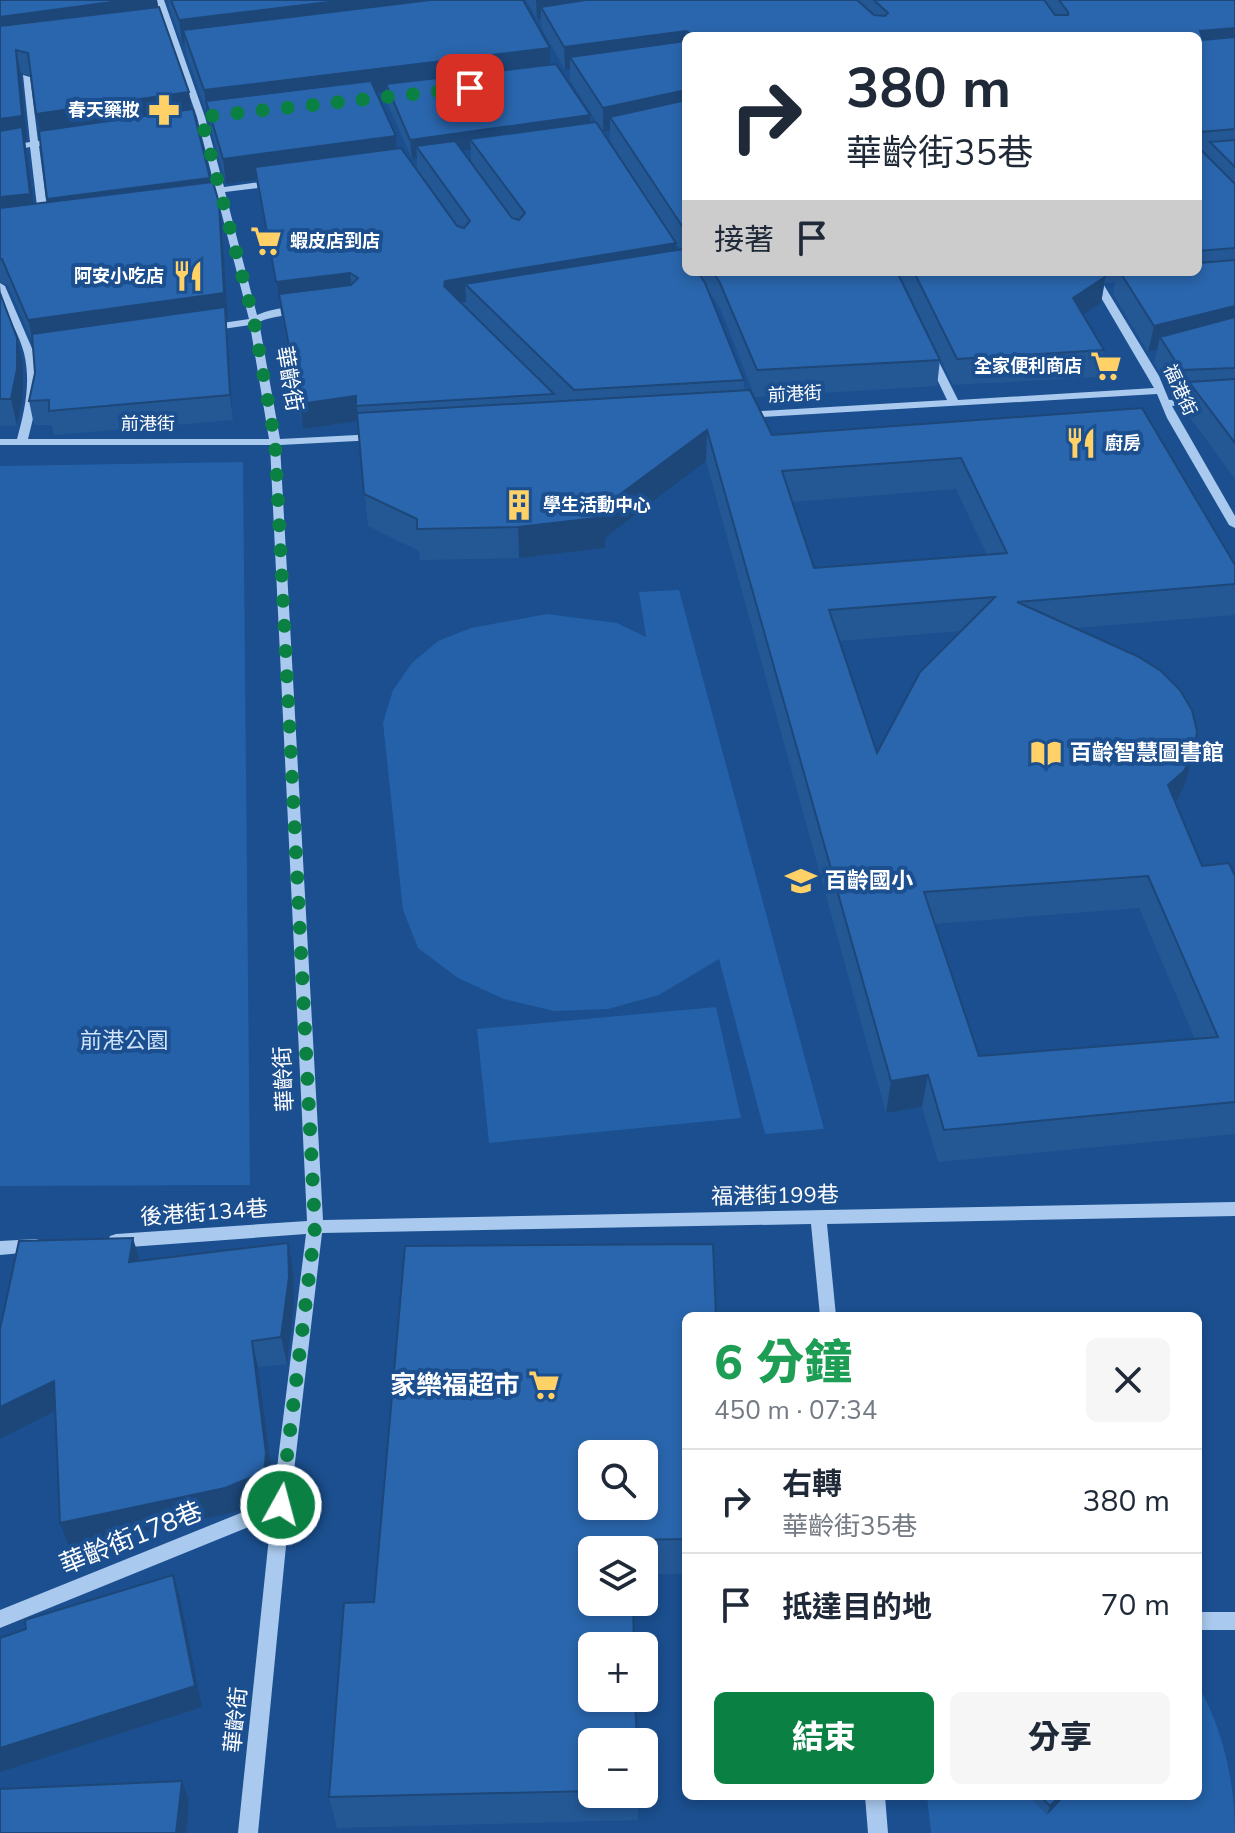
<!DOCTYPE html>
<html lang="zh-TW">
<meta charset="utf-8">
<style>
:root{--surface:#fff;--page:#f6f6f7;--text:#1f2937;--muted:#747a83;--line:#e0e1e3;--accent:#0b8043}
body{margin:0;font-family:"Nunito Sans","Noto Sans TC",sans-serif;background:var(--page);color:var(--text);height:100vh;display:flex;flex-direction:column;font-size:30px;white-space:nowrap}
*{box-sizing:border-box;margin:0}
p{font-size:26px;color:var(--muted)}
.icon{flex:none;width:44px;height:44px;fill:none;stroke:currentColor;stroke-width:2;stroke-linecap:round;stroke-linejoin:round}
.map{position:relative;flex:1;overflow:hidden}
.drawer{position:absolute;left:682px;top:1312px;width:520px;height:488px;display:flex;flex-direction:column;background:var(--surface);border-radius:12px;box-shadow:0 4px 12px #0003}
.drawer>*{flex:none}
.hud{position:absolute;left:682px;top:32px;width:520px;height:244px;border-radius:12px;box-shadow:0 4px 12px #0003;background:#fff;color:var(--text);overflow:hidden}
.buttons{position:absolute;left:578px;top:1440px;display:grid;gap:16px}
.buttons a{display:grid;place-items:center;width:80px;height:80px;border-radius:12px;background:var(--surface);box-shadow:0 4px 12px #0003;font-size:40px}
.pin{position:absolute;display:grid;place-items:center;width:68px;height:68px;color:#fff;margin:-34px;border-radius:16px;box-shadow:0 4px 12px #0006}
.me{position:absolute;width:88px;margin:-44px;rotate:7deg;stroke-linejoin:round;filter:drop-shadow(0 0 6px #0008)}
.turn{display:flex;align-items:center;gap:28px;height:168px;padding:0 32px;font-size:36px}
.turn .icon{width:104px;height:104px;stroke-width:2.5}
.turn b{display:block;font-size:56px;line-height:68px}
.then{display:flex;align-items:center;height:76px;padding:0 32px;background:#0003;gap:16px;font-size:30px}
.round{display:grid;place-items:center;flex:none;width:84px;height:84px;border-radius:12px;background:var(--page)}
.headline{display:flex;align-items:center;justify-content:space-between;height:136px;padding:0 32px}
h1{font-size:48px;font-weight:800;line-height:60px;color:#1e9e55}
.primary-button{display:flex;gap:16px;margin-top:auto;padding:16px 32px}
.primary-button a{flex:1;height:92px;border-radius:12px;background:var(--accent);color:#fff;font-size:32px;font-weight:800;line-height:92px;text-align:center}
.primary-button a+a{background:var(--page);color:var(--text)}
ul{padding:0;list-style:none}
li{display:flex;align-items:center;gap:24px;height:104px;padding:0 32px;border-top:2px solid var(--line)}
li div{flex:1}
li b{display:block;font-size:30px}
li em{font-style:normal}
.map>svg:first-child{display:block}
.green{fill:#2461a8}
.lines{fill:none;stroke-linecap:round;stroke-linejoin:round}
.minor{fill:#a9c9ee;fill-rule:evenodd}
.wall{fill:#245895;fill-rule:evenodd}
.shaded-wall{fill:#1d4779}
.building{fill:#2a66ad;stroke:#1d4779;stroke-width:2;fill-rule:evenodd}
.route{stroke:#0b8043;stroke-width:14;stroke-dasharray:0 25.2}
.labels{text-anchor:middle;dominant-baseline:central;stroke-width:8;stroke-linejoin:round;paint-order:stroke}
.far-poi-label{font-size:18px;font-weight:bold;fill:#fff;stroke:#1b4f8f;text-anchor:end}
.far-street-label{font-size:18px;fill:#fff;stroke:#1b4f8f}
.street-label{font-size:22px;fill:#fff;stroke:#1b4f8f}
.poi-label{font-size:22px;font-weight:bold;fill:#fff;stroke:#1b4f8f;text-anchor:start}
.park-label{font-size:22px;fill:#cfe3fa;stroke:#1b4f8f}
.near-poi-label{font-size:26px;font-weight:bold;fill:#fff;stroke:#1b4f8f;text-anchor:end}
.near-street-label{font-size:26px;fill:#fff;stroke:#1b4f8f}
</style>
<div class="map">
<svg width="1235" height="1833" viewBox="0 0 1235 1833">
<rect width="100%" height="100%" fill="#1b4f8f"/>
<path class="green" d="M243,462L250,1185L0,1186V466Z
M679,590L824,1129L765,1134L719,959L659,995L608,1009L554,1011L504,999L458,978L418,948L403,910L383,723L393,690L412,663L438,641L471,628L547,614L617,623L646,637L639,592Z
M716,1007L741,1118L489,1143L477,1029Z
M1198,1686C1223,1728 1235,1783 1235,1833H931L927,1796H1198Z"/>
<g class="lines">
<path class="minor" d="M156,0H164L205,117L224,187L275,180L279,183L275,186L225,192L257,315C269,310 291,304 302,310C290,317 273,315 259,322L280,439L376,434L381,437L376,440L280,445L323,1220L1235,1202V1216L827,1224L836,1316H820L811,1224L322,1233L290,1505L258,1833H238L271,1518L0,1628V1610L273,1500L306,1234L116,1248L110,1246L108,1241L110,1236L116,1234L307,1221L270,445H0V439H17C25,410 31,382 24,353C18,328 0,309 0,283L5,286L34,353L38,398L28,439H269L250,325L209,331L204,328L209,325L249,319L216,192L214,190L215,188L197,117Z
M23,75L30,77L38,141L57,137L61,140L39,146L49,223L44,226L39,223L30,147L0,153V147L30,142Z
M1086,272H1096L1159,376L1169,400L1235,396V402L1172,406L1235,516V528L1229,525L1167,418L1157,394L745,418L740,415L745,412L947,400L925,354L930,351L935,354L958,400L1154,388Z
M36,1239L42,1241L44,1246L42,1251L0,1255V1241Z
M1198,1612H1235V1630H1198Z
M865,1796H885L888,1833H868Z"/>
</g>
<path class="wall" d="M0,0H157L158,7L192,109L222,228L228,319H226L233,420L54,435L52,425H34L29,401L35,373L33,343L8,285L0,282ZM21,73L31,76L39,131L48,202L34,204L25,141L27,140Z
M168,0H523L550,65L676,243L675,251L680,250L610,141V130L603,132L570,80V69L565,70L542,29L541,18L537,19L526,0H1235V479L1183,408L1186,396L1175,397L1154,363L1157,350L1148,352L1113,294L1115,282L1106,283L1105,281L1101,303L1083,314L1104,350L1099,377L953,385L901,277L899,276L940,360L937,386L755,397L720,308L709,292L744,380V390L772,435L1142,408L1235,565V615L1076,628L1194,752L1185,784L1176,802L1202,866L1235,876V1134L938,1162L922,1107L886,1113L706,461L605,538V548L519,558L420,560L419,551L368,526L358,421L303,429L256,180L226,184L210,125L208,114H207L186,53L185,42L182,43L169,7ZM686,36H1198V272H686ZM386,92L387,102L412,159L417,158V169L459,226L397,149L396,136L376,93ZM471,150V162L463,152ZM956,489L987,555L814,568L792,502ZM961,631L877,753L839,641ZM1139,908L1195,1039L979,1056L934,924Z
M0,293L23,364V396L17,426H0Z
M140,1261L293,1270L294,1304L287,1364L258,1367L273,1479L270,1498L232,1513L70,1548L55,1411L0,1439V1329Z
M686,1316V1574H644V1550H592V1794H638V1820L337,1828L329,1797L374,1602Z
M1028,1796H1065L1047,1815Z"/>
<path class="shaded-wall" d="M127,0H157L160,19L0,41V17Z
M346,0H443L183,30L185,42L182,43L179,20Z
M536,0H669L541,7V18L537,19Z
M1235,28V50L1198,54L1200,31Z
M686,31V54L570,57V69L565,70L564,47Z
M550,48V72L386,84V92L210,113L206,101L208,114H207L204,90Z
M16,50L21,73L27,140L25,141L36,218L0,223V119Z
M686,90V113L610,117V130L603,132V108Z
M189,92L193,116L41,138L36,114Z
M590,115V134L470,139L471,150L424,157L416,146L417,158L412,159L410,140Z
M396,136L398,161L255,167L256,180L226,184L223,159Z
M210,178L213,196L51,217L47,199Z
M219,203L222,228L228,319H226L233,420L230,395L34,346L28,320Z
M676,243L675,267L465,284L466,302L446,305L445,281Z
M350,273L353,297L279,294L280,306L276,282Z
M1105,277L1101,303L1068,324L1073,298Z
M1235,306V330L1160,337L1157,350L1148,352L1154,326Z
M17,338L23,364V396L17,426L11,399Z
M356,396L358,421L303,429L300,404Z
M707,430L706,461L605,538V548L519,558L518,527L603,507Z
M1194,752L1185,784L1175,804L1168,785Z
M928,1075L922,1107L886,1113L891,1081Z
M133,1238L141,1265L129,1262Z
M288,1243L293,1270L294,1304L287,1364L281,1337Z
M252,1341L258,1367L273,1479L270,1498L232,1513L70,1548L60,1523Z
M54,1381L63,1407L0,1439V1407Z
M173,1575L180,1597L202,1707L0,1772V1748Z
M182,1781L189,1801L186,1833H176Z
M1060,1796H1065L1047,1815L1050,1806Z"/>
<path class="building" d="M0,0H127L0,17Z
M171,0H346L179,20Z
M430,0H523L550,48L204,90L183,30Z
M585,0H857L874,15L885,16L888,13L874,0H1044L1055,15H1068V12L1059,0H1235V28L1200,31L1203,40L1235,37V129L1201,132V150L1235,184V248L1198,251V36H688L689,33L686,31L564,47L541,7Z
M159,7L189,92L36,114L28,53L16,50L22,116L0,119V26Z
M686,39V90L603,108L570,57L685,41Z
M556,64L590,115L410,140L386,84Z
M371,81L396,136L223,159L206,101Z
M686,100V232L610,117Z
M193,109L210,178L47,199L39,131Z
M596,122L676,243L445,281L444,286L554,394L356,406V396L300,404L279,294L351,285L358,278L350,273L276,282L255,167L401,148L457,226L464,228L470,221L416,146L455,141L512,218L519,220L525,213L470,139Z
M22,127L30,194L0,197V131Z
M1235,140V167L1210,142Z
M213,182L219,203L224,293L28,320L2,259H0V208Z
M683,249L686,254V272H698L705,283L744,380L574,390L465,284Z
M1235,260V306L1154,326L1120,272H1198V263Z
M713,272H897L940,360L757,370L720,283Z
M914,272H1103L1105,277L1073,298L1104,350L957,359Z
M0,293L17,338V369L11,399H0Z
M225,307L230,395L49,411V400L29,401L35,373L32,334Z
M1235,317V368L1181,370L1160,337Z
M1235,379V443L1189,382Z
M750,390L772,435L1142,408L1235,565V584L1017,602L1137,656L1161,671L1180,690L1192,710L1197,731L1194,752L1184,771L1168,785L1202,866L1229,863L1235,876V1102L944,1130L928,1075L891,1081L707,430L603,507L605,517L518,527L417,529V519L364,494L357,413ZM961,458L1007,553L814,568L782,471ZM995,597L920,672L877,753L829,610ZM1148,876L1218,1037L979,1056L924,892Z
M133,1238L129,1262L288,1243L289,1277L281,1337L252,1341L266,1453L264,1472L225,1488L60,1523L54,1381L0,1407V1329L19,1241Z
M713,1244L716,1316H686V1539L631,1540V1550H592V1602H633L634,1646H592V1698H635L637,1742H592V1791L329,1797L344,1603L374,1602L405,1246ZM592,1454H644V1506H592Z
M173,1575L195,1686L0,1748V1638L26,1629L25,1620Z
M182,1781L176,1833H0V1789Z
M1040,1796H1060L1050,1806Z"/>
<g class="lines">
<path class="route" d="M281,1505L315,1227L275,442L254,321L201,117L470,88"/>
</g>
<defs>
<symbol id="pharmacy-bare" viewBox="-9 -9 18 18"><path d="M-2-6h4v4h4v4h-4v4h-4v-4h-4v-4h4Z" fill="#ffd166" stroke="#1b4f8f" stroke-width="2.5" paint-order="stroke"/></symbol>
<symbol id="supermarket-bare" viewBox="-9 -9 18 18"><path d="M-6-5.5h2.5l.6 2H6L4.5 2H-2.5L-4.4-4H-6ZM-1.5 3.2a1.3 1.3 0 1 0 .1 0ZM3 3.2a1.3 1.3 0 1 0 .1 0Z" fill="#ffd166" stroke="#1b4f8f" stroke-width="2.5" paint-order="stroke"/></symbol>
<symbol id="restaurant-bare" viewBox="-9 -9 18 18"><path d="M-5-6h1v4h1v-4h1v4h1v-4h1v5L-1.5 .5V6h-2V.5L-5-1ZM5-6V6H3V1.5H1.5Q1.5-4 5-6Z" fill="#ffd166" stroke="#1b4f8f" stroke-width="2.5" paint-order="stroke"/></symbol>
<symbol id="building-bare" viewBox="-9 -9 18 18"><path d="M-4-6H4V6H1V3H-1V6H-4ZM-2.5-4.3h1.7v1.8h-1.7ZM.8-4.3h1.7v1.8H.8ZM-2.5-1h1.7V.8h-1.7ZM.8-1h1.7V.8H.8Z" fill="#ffd166" stroke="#1b4f8f" stroke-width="2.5" paint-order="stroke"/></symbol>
<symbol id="library-bare" viewBox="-9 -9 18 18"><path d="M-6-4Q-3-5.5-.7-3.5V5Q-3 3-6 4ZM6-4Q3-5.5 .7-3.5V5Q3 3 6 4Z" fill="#ffd166" stroke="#1b4f8f" stroke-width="2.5" paint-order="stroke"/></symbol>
<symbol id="school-bare" viewBox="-9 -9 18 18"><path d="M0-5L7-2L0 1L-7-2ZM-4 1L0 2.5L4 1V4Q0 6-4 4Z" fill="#ffd166" stroke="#1b4f8f" stroke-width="2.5" paint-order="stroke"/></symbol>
</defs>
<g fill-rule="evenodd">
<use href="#pharmacy-bare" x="142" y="88" width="44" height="44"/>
<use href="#supermarket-bare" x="244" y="219" width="44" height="44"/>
<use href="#restaurant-bare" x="166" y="254" width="44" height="44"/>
<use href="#supermarket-bare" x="1084" y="344" width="44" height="44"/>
<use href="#restaurant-bare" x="1059" y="421" width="44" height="44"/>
<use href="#building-bare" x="497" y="483" width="44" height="44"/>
<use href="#library-bare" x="1024" y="731" width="44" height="44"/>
<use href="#school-bare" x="779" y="859" width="44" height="44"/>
<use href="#supermarket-bare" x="522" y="1363" width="44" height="44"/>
</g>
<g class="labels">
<g class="far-poi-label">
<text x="140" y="110">春天藥妝</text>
<text x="290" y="241" text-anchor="start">蝦皮店到店</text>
<text x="164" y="276">阿安小吃店</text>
<text x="1082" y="366">全家便利商店</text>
<text x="1105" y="443" text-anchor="start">廚房</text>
<text x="543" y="505" text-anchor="start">學生活動中心</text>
</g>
<g class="far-street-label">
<text transform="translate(1180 390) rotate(65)">福港街</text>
<text transform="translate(795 394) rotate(-3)">前港街</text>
<text x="148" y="424">前港街</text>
</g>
<g class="street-label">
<text transform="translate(289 379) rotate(80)">華齡街</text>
<text transform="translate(284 1079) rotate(-93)">華齡街</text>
<text transform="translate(775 1196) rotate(-1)">福港街199巷</text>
<text transform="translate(204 1213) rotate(-4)">後港街134巷</text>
<text transform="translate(236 1720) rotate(-84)">華齡街</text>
</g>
<g class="poi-label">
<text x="1070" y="753">百齡智慧圖書館</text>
<text x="825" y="881">百齡國小</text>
</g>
<g class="park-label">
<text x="124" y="1041">前港公園</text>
</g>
<g class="near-poi-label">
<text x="520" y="1385">家樂福超市</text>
</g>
<g class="near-street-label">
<text transform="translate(131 1538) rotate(-22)">華齡街178巷</text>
</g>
</g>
</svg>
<div class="buttons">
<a><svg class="icon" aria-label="search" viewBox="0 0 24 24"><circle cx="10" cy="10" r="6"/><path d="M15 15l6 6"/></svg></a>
<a><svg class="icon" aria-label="layers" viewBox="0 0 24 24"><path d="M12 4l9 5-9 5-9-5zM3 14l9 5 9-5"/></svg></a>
<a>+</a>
<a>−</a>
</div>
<div class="pin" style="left:470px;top:88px;background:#d93025"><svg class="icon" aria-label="arrive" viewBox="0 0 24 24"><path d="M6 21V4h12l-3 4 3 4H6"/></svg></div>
<svg class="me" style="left:281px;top:1505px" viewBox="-20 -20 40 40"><circle r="17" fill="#0b8043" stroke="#fff" stroke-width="3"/><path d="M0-11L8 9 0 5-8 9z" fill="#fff"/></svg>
<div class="hud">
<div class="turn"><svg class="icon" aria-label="right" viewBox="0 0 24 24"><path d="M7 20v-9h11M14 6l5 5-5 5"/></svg><div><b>380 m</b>華齡街35巷</div></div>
<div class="then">接著<svg class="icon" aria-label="arrive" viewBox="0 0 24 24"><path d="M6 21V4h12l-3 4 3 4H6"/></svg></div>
</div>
<section class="drawer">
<div class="headline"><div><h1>6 分鐘</h1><p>450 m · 07:34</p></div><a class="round"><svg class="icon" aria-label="close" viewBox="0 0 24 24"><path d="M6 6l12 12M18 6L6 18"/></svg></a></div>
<ul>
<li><svg class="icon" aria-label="right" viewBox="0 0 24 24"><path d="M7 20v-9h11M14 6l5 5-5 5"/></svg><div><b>右轉</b><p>華齡街35巷</p></div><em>380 m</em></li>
<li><svg class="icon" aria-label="arrive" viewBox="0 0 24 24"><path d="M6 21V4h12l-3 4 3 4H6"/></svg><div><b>抵達目的地</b></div><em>70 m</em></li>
</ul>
<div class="primary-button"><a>結束</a><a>分享</a></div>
</section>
</div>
